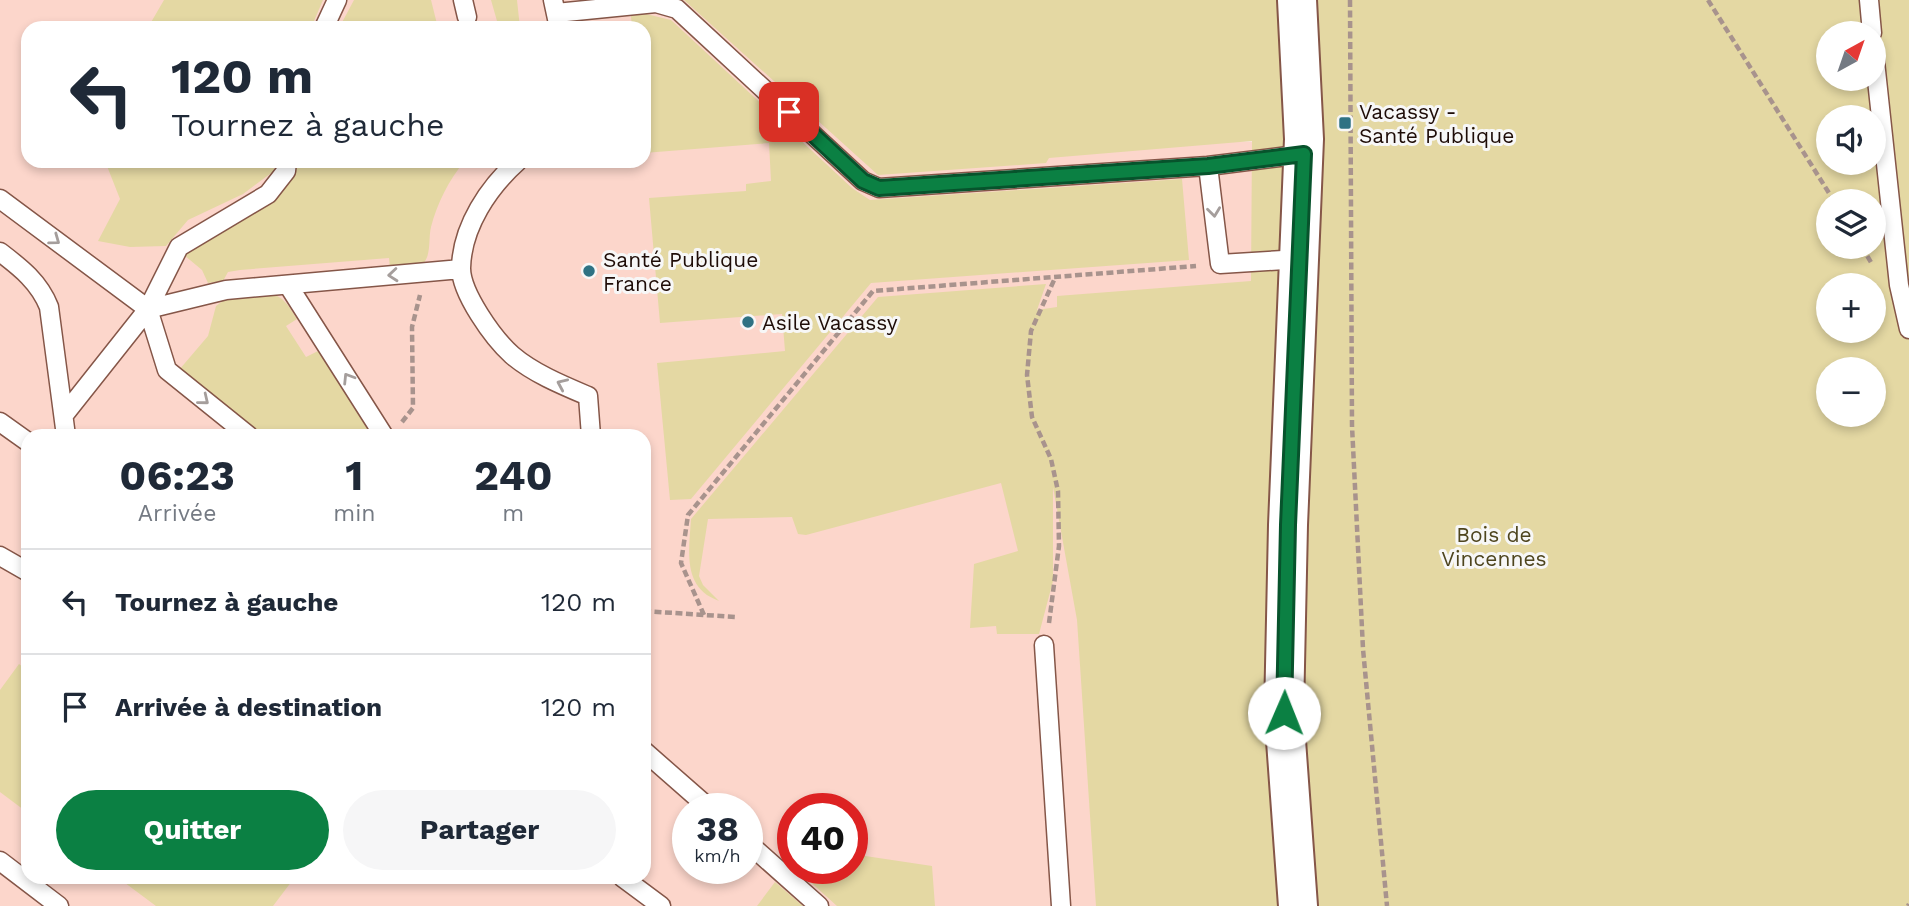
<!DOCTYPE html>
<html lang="fr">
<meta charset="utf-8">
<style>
:root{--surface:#fff;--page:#f6f6f7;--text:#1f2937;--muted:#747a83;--line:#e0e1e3;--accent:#0b8043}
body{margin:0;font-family:"Work Sans",sans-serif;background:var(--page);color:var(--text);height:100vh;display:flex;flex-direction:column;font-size:26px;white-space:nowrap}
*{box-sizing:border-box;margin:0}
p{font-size:23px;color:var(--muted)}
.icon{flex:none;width:38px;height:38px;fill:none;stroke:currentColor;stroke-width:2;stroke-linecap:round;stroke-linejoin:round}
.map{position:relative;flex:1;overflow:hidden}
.sheet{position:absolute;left:21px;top:429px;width:630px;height:455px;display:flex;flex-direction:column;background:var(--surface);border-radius:21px;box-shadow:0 4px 10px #0003}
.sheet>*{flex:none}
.hud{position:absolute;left:21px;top:21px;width:630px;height:147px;border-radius:21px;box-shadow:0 4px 10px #0003;background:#fff;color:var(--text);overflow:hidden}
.needle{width:46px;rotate:40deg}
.fabs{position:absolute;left:1816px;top:21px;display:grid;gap:14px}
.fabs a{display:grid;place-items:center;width:70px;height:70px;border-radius:50%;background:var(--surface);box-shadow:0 4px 10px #0003;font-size:35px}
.speed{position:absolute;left:672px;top:793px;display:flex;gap:14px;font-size:35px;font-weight:700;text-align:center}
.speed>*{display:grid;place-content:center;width:91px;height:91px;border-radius:50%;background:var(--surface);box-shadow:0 4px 10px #0003;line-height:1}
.speed small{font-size:18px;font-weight:400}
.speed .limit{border:10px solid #d22;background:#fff;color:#111}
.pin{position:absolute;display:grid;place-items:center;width:60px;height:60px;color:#fff;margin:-30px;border-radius:14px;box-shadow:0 4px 10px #0006}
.me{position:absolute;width:77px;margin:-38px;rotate:1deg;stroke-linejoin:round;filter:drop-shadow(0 0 5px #0008)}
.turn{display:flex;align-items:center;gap:24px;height:147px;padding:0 35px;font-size:32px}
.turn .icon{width:91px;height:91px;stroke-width:2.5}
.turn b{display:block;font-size:49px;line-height:60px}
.eta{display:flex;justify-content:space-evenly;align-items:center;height:119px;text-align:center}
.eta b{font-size:42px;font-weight:700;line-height:49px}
.action{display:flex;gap:14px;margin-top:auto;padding:14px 35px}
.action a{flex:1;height:80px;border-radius:42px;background:var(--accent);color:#fff;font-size:28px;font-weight:700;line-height:80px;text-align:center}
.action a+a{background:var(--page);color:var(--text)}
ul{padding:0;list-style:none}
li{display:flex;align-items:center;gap:21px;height:105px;padding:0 35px;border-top:2px solid var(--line)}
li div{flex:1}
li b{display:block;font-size:26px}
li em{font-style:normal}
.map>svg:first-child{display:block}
.built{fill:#fcd6cb;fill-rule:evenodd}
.green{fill:#e4d8a3;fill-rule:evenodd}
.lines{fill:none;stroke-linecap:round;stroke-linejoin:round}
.lane-casing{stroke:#855648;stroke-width:21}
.secondary-casing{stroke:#855648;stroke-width:42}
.path{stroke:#a8938d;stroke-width:4.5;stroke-dasharray:7 3.5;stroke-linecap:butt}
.lane{stroke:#fff;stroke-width:18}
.secondary{stroke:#fff;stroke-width:38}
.oneway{stroke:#a59e9c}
.route-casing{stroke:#07532c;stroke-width:18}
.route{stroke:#0b8043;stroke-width:12}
.poi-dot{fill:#2f7283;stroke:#f7f7f7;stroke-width:2.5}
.labels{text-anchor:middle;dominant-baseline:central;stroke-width:6;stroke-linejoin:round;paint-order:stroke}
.poi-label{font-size:21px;fill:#1e0c07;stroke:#f7f7f7;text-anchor:start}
.park-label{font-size:21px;fill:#4e451e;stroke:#f7f7f7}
</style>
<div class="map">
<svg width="1909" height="906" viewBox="0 0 1909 906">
<rect width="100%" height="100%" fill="#fbe4de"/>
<path class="built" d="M0,0H1038L1047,140L1252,142L1253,282L1098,906H0ZM28,28H644V161H28ZM28,436H644V877H28ZM688,808H747V868H688ZM793,808H852V868H793Z"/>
<path class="green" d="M164,0H323L311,28H141L150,24Z
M354,0H431L438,28H339Z
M491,0H517L520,28H499Z
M684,0H1909V906H1096L1077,620L1053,487V581L1039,634H997L996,626L970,628L974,564L1018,551L1001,483L806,535L798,534L792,517L708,519L699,576L703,585L719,601C682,588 689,551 691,519L878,297L1046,284L1037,310L1057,307V296L1251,281L1252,141L1049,158L1046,163L878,175ZM1829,33H1874V79H1829ZM1829,117H1874V163H1829ZM1829,201H1874V247H1829ZM1829,285H1874V331H1829ZM1829,369H1874V415H1829Z
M646,14L671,20L852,188L870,200L1182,179L1189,260L871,283L691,499L670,500L657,363L785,351L782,314L660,323L649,198L746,191V184L771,181L769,143L644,153V28H632L631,16Z
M105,161H274V171L243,194L188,220L166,246L130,247L98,241L120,199Z
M299,161H465C449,179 437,204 431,227C428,240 432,255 422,265L390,268L389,258L240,270L228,272L223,281L208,283L202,270L184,255C225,219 275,216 299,161Z
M267,293C284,296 288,305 297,319L286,326L306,357L318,351L372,436H262L179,370L208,336L216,306L228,297Z
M19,664L28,671V813L0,792V690Z
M852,854L932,866L935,906H837L795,868H852Z
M117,877H295L273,906H156Z
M775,882L803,906H757Z"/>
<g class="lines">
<defs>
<path id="lane" d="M463,0L467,17
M553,0L559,28
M1869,0L1872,33
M556,13L656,3L677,9L863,181L879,188L1208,166
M324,28L337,0
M1874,52L1899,285L1909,329
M518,161C489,187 462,226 461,268C461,293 493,338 512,355C533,373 562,385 588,396L591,436
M0,199L148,309L167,370L249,436
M0,252C21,268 39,282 49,307L66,436
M1300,259L1220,264L1208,166L1304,154
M288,285L384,436
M148,309L226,290L461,269
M64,415L148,309L179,247L268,194L286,171L287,161
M0,422L28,442
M0,556L28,572
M1044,645L1061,906
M644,751L709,808
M747,842L819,906
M0,861L59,906
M622,877L661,906"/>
<path id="secondary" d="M1297,0L1304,139L1288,525L1284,713L1298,906"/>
</defs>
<use href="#lane" class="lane-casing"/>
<use href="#secondary" class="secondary-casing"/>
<path class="path" d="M1350,0L1352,426L1363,649L1387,906
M1708,0L1834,201
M1862,247L1872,264
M402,422L413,408L412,327L420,295
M644,611L735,617
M704,615L681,563L688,515L873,291L1196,266
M1049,623L1059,546L1058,491L1051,459L1032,417L1027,375L1031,331L1055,278
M1908,906L1909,904"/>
<use href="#lane" class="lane"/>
<use href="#secondary" class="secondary"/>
</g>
<defs><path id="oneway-chevron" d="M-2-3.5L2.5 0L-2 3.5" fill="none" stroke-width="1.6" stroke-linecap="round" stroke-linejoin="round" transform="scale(1.75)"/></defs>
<g class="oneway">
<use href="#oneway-chevron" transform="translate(1214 212) rotate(83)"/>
<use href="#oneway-chevron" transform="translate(55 240) rotate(36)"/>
<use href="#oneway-chevron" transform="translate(393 275) rotate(175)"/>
<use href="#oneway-chevron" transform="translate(348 378) rotate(-122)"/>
<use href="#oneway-chevron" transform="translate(562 384) rotate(-156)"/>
<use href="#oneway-chevron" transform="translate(204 400) rotate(39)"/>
</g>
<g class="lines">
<defs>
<path id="route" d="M789,112L863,181L879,188L1208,166L1304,154L1288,525L1284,713"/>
</defs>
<use href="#route" class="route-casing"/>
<use href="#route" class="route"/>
</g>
<g class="poi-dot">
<rect x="1338" y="116" width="14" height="14" rx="3.5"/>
<circle cx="589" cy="271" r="7"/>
<circle cx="748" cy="322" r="7"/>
</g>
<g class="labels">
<g class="poi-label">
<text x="1359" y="111">Vacassy -<tspan x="1359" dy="24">Santé Publique</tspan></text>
<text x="603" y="259">Santé Publique<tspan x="603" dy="24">France</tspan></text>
<text x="762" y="322">Asile Vacassy</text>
</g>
<g class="park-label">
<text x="1494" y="534">Bois de<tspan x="1494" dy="24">Vincennes</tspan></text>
</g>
</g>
</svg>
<div class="fabs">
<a><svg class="needle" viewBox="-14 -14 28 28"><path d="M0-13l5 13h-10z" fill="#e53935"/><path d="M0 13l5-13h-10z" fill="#747a83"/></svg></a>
<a><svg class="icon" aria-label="sound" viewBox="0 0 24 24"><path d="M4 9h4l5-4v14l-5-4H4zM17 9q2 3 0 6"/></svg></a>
<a><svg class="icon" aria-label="layers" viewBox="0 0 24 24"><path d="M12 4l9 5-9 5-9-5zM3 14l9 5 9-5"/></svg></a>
<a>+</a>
<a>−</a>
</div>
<div class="speed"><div>38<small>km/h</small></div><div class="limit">40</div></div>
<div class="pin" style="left:789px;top:112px;background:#d93025"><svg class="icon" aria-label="arrive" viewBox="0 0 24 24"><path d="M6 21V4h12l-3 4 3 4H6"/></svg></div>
<svg class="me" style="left:1284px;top:713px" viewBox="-20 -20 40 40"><circle r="19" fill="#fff"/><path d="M0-13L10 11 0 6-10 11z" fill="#0b8043"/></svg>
<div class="hud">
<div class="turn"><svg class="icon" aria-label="left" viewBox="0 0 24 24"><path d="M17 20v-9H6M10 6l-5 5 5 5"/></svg><div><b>120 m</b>Tournez à gauche</div></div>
</div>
<section class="sheet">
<div class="eta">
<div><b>06:23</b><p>Arrivée</p></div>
<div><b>1</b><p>min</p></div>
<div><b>240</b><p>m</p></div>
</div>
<ul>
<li><svg class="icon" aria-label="left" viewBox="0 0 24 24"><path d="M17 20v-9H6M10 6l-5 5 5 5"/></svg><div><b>Tournez à gauche</b></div><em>120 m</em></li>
<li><svg class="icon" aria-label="arrive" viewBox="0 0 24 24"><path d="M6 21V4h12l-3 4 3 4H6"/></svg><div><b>Arrivée à destination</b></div><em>120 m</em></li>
</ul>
<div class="action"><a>Quitter</a><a>Partager</a></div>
</section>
</div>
